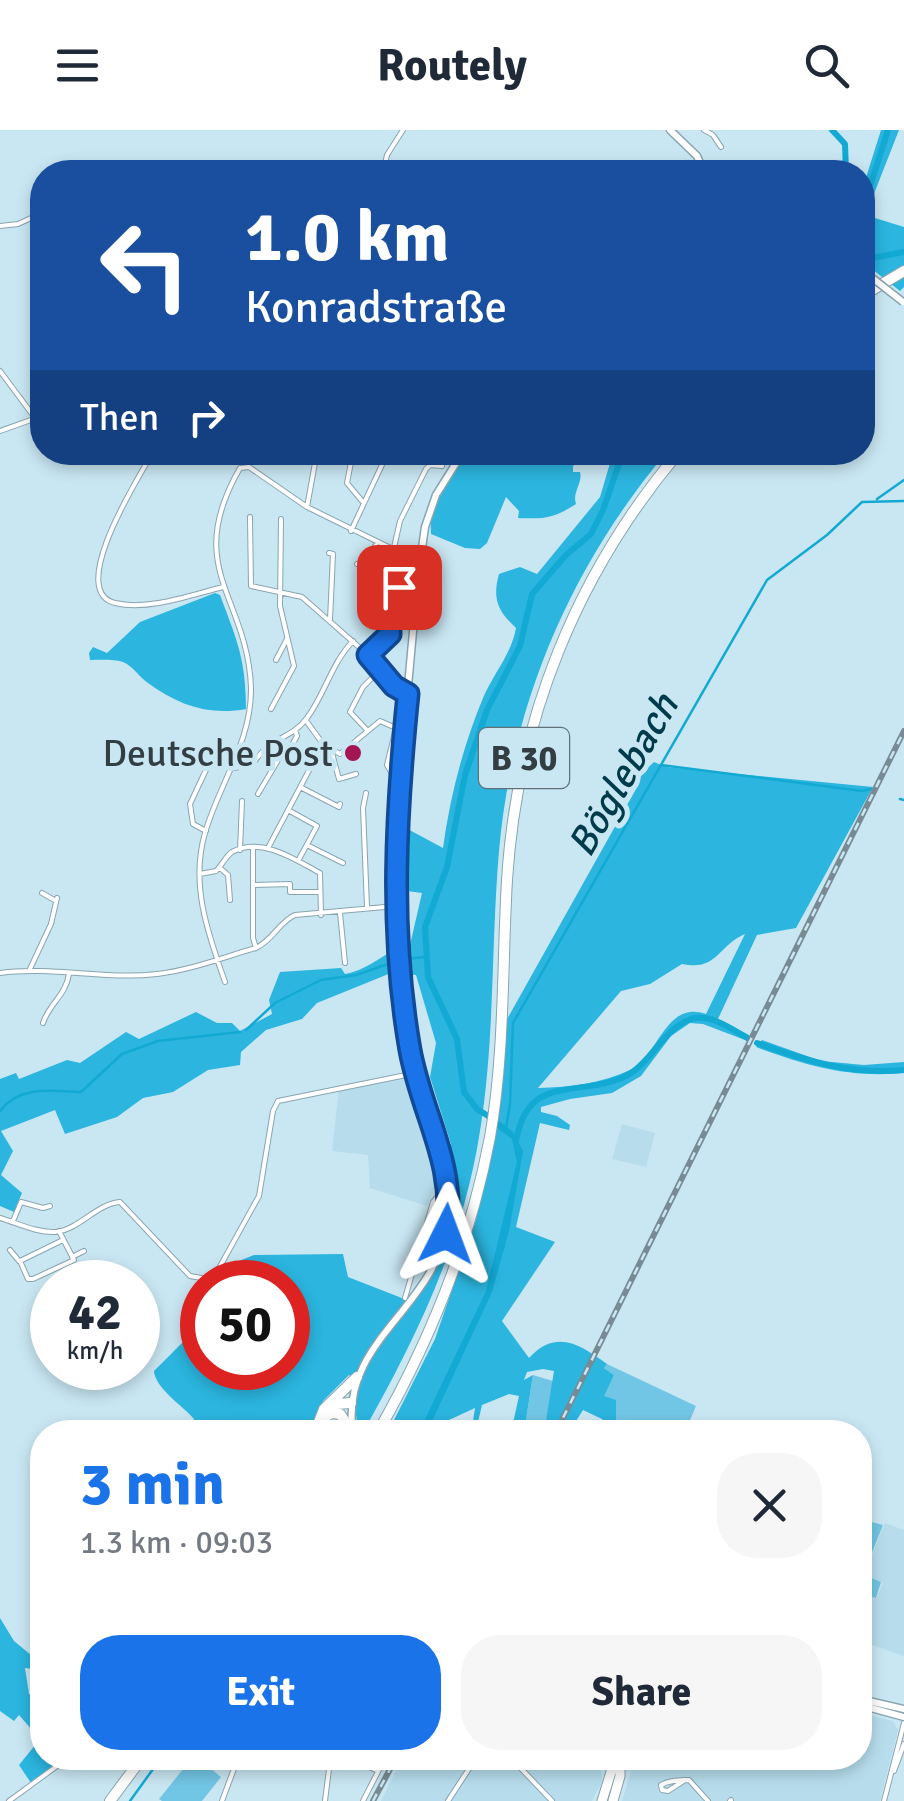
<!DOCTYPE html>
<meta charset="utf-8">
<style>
:root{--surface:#fff;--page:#f6f6f7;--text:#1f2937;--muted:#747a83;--accent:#1a73e8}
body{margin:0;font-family:Signika,sans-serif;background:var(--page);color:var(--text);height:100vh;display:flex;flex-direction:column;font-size:38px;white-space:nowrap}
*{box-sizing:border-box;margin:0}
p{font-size:32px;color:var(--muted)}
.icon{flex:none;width:55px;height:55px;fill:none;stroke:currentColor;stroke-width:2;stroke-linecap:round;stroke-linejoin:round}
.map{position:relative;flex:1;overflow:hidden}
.sheet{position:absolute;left:30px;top:1290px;width:842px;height:350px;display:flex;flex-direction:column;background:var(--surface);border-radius:40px;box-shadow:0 5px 15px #0003}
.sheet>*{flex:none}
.hud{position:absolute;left:30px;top:30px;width:845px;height:305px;border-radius:40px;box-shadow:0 5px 15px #0003;background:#1a4fa0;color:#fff;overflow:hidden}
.speed{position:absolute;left:30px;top:1130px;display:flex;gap:20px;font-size:50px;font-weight:700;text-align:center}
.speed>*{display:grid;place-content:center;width:130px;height:130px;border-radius:50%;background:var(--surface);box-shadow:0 5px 15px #0003;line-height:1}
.speed small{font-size:25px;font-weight:400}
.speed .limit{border:15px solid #d22;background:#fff;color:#111}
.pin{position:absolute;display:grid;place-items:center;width:85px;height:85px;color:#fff;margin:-42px;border-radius:20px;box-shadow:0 5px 15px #0006}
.me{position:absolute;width:110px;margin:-55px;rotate:3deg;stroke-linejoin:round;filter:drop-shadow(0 0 8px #0008)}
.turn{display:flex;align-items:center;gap:35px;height:210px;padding:0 50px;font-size:45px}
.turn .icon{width:130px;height:130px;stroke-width:2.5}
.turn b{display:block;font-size:70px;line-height:85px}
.then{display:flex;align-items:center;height:95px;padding:0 50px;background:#0003;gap:20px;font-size:38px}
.round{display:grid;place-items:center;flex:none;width:105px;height:105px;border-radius:40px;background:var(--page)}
.overview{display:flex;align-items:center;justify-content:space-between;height:170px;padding:0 50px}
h1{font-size:60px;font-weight:700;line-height:75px;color:var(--accent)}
.primary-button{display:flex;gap:20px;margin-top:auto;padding:20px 50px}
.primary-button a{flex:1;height:115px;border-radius:40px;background:var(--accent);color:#fff;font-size:40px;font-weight:700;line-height:115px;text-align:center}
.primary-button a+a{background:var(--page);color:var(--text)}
header{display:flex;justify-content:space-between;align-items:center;height:130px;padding:0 50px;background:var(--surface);font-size:45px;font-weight:700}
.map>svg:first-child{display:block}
.built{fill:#b7dded}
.green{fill:#72c6e5}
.forest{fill:#2bb5df;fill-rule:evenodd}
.water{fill:#12a9d3}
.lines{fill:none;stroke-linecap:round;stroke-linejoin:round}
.stream{stroke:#12a9d3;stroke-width:2.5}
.river{stroke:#12a9d3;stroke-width:6}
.minor-casing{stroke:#89a5b0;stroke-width:6}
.secondary-casing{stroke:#89a5b0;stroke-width:9}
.primary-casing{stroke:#89a5b0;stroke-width:11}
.trunk-casing{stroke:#89a5b0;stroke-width:12}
.minor{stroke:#fff;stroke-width:4}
.secondary{stroke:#fff;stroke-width:6}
.primary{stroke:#fff;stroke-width:9}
.trunk{stroke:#fff;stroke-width:10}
.rail-casing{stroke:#788b94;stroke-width:6}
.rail{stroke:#c9e7f3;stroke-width:2.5;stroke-dasharray:8;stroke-linecap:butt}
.tertiary-bridge-casing{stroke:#89a5b0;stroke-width:9;stroke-linecap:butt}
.tertiary-bridge{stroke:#fff;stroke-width:6}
.route-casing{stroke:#114b97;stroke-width:25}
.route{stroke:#1a73e8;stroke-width:18}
.poi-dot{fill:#a51453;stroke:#c9e7f3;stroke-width:4}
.labels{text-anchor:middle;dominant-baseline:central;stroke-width:10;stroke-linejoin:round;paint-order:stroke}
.shield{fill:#c9e7f3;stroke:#607178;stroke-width:2.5}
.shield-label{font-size:35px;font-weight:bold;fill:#333e43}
.poi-label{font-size:38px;fill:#333e43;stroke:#c9e7f3;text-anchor:end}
.water-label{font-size:40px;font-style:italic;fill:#003b4c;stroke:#c9e7f3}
</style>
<header><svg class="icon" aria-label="menu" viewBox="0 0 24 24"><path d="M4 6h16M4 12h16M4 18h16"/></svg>Routely<svg class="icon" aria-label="search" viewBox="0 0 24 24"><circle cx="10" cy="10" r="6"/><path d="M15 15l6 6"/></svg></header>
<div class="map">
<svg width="904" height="1671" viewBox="0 0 904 1671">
<rect width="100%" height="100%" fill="#c9e7f3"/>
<path class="built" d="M403,946L410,947L440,1039V1060L435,1056L427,1076L370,1058L368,1025L332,1021L339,958Z
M622,994L655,1003L646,1037L612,1029Z
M885,1393L904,1400V1526L869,1514L867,1466L877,1468L883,1453L868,1446V1435Z
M860,1583L893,1591L898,1600L880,1671H622L635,1628H860Z
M402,1628H601L602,1652L592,1671H381Z"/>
<path class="green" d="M607,1234L696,1276L685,1302H643L616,1292L603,1266L614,1245L604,1238Z
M533,1245L553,1251L544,1302H524Z
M860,1389L883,1395L867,1435V1446L881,1452L876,1468L868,1466L860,1436Z
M192,1628H197L221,1647L202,1671H162L159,1669Z"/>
<path class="forest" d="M881,0H899L868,79L875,88L904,97V157L900,161L863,132V57Z
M577,322L581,328L573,336V342H580C583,353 572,362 576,374C552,389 545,389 518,388L519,381L506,367L487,413L480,419L465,418L431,404L430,377L463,323Z
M613,323H666C571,436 512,573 499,721C491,814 495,909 480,1001C463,1111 417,1207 363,1302H358L355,1275L359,1252L349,1245L323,1271L310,1302H223L217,1299L214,1302H192L194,1289C182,1275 155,1258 154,1241L202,1193V1238H288V1152H234L222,1141L224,1137L254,1125L343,1124L348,1147L412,1172L431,1144L450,1078L443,1025L451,1014L430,947L436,913L416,845L391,843L317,873L302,889L266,900L241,922L240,935L208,940L173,962L143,968L117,987L65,1004L55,980L1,1001L13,1021L1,1045L22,1063L14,1082L0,1076V949L16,943L19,949L67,930L80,933L126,902L139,909L196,882L217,893H232L240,901L272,884L269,870L280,842L341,838L345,844C372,839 385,820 410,815L422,763L399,760L402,696L443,718C450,667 463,616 483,568C493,544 512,523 516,498C498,481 492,469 499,444L520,437L537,444L600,367Z
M215,463L220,465C237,510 246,530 246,579C209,586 178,575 148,553C139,547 133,536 123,532C113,529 101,530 90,530L89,523L93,517L107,523L140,492Z
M654,632L666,637L873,657L796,798L757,805L718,889L749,905L745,910L703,894L690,893L671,906L641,946L612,963L570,969L541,977V982L557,986L570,995L569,1000L540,993L516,1097L555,1112L502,1191L529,1228C556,1198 581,1215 607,1234L604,1238L614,1245L604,1266L616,1270V1292L643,1302H611L602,1289L583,1280L569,1302H544L554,1241L543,1239L527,1242L524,1250L533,1245L524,1302H511L519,1266L509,1264L482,1275L478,1292L473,1291L475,1278L438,1295L435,1302H388L435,1209L476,1090L495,1005L506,891L636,659L642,643ZM745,804L706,884C665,870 659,926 630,940C600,954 570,957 538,958L621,861L650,854L682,834C718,841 716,817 745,804Z
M762,910L821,931L864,935L904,932V943C849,948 807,936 756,917Z
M0,1488L14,1511L42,1534V1540L25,1538L29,1564L42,1574V1628H72L31,1653L19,1635L40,1609L19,1585L14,1591L0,1581Z"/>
<path class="water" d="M498,990L513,1002L523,1021L509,1101L492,1162L427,1302H419L486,1161L517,1032L512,1009L497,998Z"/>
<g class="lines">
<path class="stream" d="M877,369L904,350
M661,635L862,661L871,659
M900,669L904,670
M406,829L425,827
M246,900L275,873L321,850L356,845L397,831
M0,981C19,955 53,961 81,962L122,924L158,911L240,902
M506,998L510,974L513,893L767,450L827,405L862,372L904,371
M130,1671L161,1628"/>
<path class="river" d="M832,0L845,14L846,42
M862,81L888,0
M862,130L904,122
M757,913C807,931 850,945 904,940
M493,989L477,979L464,962L457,909L428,847L425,797L447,737L465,645L487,580L520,516L532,464L566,425L591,404L603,380L623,322
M516,1010C520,994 523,981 537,970C559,953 605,962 634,941C654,926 667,897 691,889C711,883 733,900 749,909"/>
<defs>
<path id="minor" d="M704,0L713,5L721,17
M790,41L791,42
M383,42L387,25L403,0
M508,42C522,32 532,33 546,42
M0,96L18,94L42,83
M0,241L35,288
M0,301L42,286
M153,322C139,347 66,461 115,473C148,481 191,465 223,457
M353,322L347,353L362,371
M307,377L317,322
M250,387L251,456L302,467L368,525L400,561L408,563
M351,401L388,322
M393,422L400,391L426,339L430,335L442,336L443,332L439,329L430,335
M329,423L333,424L330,490
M357,434L363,435L376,415
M368,525L390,504L389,475L413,432
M276,530L287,509
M271,579L294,536L280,476L281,389
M367,600L350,582L363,557L381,539
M323,614L340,624L380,591L396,598L387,635L391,642L398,643
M332,623L339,649L356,644
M233,638L252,635C271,605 291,610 307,588C325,564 331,534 353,511
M302,658L339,677L340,674
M366,663L363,678L367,777
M258,664L281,625L287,624L297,606L295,600
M288,680L317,696L298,731
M206,701L193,694L190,674L221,608
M307,715L343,733
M268,718L323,614L307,592
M253,719V808L256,818
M240,720L242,671
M220,738L228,745L230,770
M200,744L216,741C222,735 226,726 232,722C261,706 296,730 320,743L321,785
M253,755L290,754V762H320
M42,763L56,771
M340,783L345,833
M29,841L51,794L57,768
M0,843C52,836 105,850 157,844C191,840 224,827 256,818C273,810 279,792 295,785L396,776
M225,852C208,804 190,754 205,703C219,654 252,611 251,558C248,466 182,439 240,338L249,337L307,377L421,433
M43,893C49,874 66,865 69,844
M0,1088C17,1093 37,1103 55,1102C79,1100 96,1074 120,1072L190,1146L207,1149L218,1140L259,1066L273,981L278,971L416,943
M13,1091L21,1072L43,1078L50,1076
M59,1101L74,1130L33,1149H28L20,1131L63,1110
M10,1120L19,1131
M72,1127L84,1121
M405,1168L433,1072L439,1065L450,1064
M350,1628L378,1641
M511,1628L552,1671
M894,1641L904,1614
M685,1650L668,1661L662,1660L661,1655C669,1650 680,1650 689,1650L708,1671
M9,1671L68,1628
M222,1671L238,1628
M325,1671L329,1639L334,1628
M363,1671L385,1628
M448,1671L476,1628
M730,1671L731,1670
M884,1671L904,1593"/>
<path id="secondary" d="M670,0L697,26L704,42
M352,1296C344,1207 437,1179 448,1089C457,1026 413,956 407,890C403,852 398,814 396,776C393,702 401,629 408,556C413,503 417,450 425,397L436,365L463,322
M860,1569L904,1579
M860,1575L904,1587"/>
<path id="primary" d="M602,1671L611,1642V1628
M613,1671L620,1646V1628"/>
<path id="trunk" d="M862,166L904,141
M328,1279L336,1274L351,1273
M322,1288L332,1283L340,1284L352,1302
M315,1302L324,1279L357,1247
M378,1302C431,1209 470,1113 490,1007C505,922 502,835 507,750C517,591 576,444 679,322
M110,1671L142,1628"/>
</defs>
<use href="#minor" class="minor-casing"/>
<use href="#secondary" class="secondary-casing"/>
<use href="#primary" class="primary-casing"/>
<use href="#trunk" class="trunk-casing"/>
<use href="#minor" class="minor"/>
<use href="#secondary" class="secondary"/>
<use href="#primary" class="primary"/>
<use href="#trunk" class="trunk"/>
<defs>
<path id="rail" d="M556,1302L904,601
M373,1671L396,1628"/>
</defs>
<use href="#rail" class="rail-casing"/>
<use href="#rail" class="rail"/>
<defs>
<path id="tertiary-bridge" d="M862,140L903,172"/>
</defs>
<use href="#tertiary-bridge" class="tertiary-bridge-casing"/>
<use href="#tertiary-bridge" class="tertiary-bridge"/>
</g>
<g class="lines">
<defs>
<path id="route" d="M399,457L389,475L390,504L368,525L394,556L408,564C396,682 389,801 410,920C422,986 457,1034 446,1104"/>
</defs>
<use href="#route" class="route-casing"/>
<use href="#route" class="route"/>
</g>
<circle class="poi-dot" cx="353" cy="623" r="10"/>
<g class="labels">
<rect class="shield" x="479" y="598" width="90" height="60" rx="8"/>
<g class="shield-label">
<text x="524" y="628">B 30</text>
</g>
<g class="poi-label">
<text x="333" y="623">Deutsche Post</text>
</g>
<g class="water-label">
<text transform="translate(623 645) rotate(-60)">Böglebach</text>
</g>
</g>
</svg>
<div class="speed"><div>42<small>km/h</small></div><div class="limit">50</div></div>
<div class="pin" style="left:399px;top:457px;background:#d93025"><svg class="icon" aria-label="arrive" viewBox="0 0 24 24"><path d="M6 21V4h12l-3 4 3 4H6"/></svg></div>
<svg class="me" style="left:446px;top:1104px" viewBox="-20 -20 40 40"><path d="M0-17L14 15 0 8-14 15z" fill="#1a73e8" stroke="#fff" stroke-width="4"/></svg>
<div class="hud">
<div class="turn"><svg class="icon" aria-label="left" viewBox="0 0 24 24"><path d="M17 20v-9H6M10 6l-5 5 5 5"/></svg><div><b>1.0 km</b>Konradstraße</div></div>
<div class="then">Then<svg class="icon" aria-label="right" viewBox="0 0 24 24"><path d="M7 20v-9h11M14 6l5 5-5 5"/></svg></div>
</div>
<section class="sheet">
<div class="overview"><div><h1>3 min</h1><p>1.3 km · 09:03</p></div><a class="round"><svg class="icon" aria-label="close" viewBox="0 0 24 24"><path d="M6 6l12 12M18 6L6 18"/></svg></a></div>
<div class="primary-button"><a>Exit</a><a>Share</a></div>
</section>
</div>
